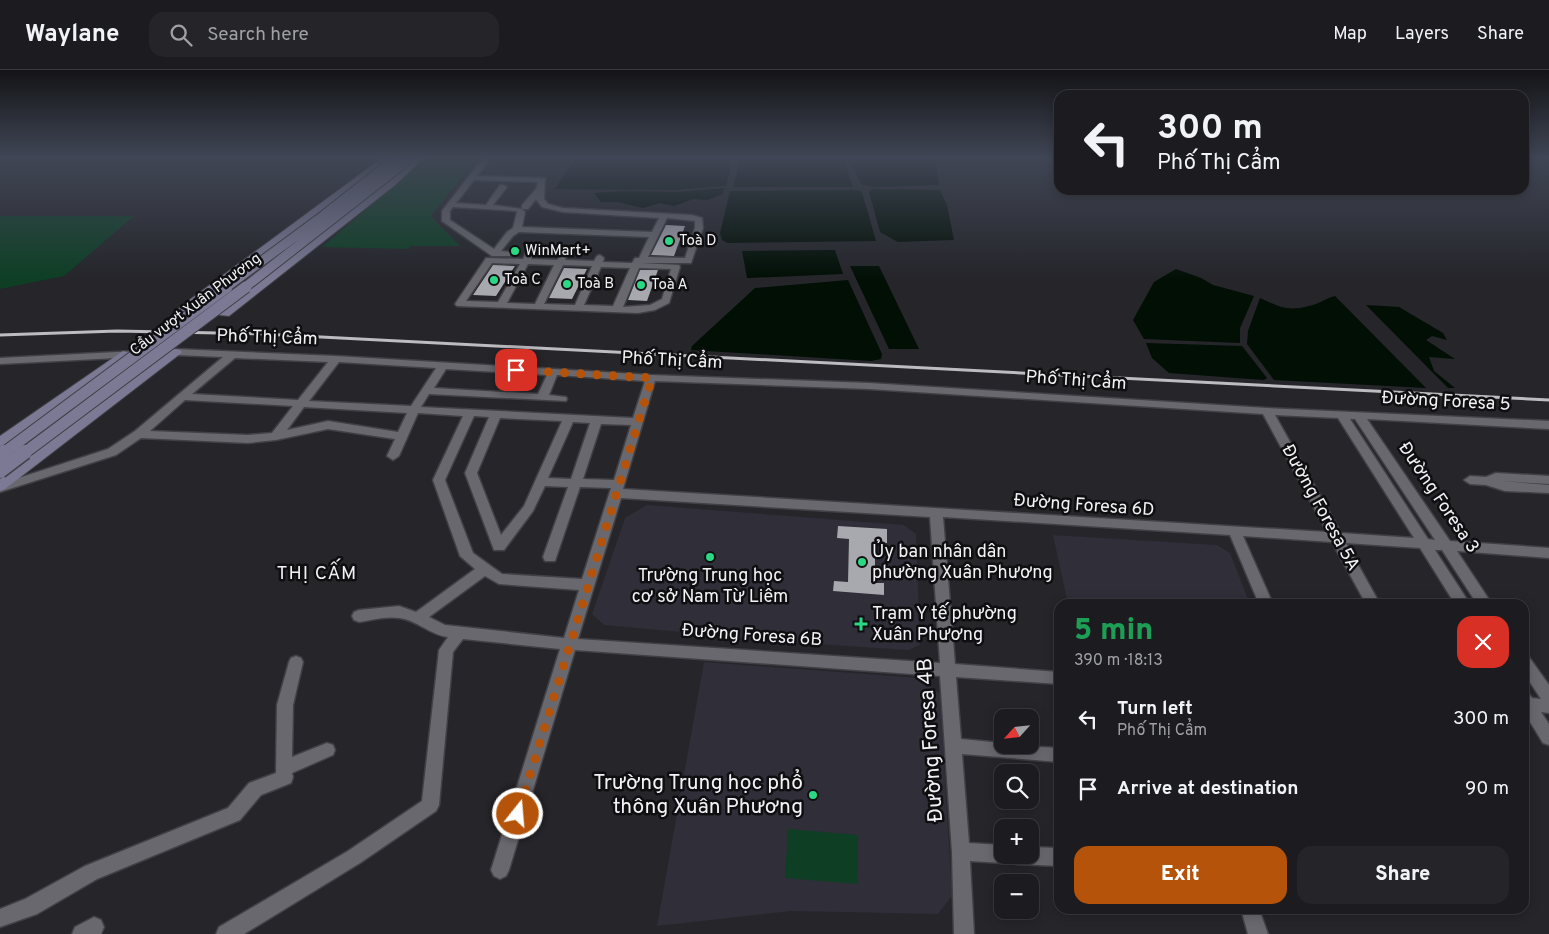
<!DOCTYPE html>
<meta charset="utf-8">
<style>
:root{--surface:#1c1c20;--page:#252529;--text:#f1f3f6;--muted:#a0a1a5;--line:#3a3a3e;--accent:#b45309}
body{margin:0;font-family:Overpass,sans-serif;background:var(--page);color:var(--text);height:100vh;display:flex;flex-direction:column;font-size:19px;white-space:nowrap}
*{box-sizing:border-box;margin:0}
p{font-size:16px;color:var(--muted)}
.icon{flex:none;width:28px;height:28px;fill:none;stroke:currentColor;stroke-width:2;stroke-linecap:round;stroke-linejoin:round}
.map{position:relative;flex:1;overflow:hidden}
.sheet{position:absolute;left:1054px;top:529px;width:475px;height:315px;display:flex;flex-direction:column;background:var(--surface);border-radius:15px;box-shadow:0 2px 12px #0003,0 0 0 1px var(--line)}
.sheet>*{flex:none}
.hud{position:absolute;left:1054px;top:20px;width:475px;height:105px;border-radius:15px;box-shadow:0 2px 12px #0003,0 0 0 1px var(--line);background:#1c1c20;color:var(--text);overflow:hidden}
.needle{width:32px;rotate:243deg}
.controls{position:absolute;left:994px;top:639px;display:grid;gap:10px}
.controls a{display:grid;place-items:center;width:45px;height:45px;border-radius:10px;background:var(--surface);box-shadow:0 2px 12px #0003,0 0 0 1px var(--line);font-size:25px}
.pin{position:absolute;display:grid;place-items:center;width:42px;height:42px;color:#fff;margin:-21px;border-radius:10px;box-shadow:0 2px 8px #0006}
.me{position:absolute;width:55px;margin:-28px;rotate:17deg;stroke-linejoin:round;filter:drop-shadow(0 0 4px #0008)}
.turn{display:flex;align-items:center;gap:18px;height:105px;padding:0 20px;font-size:22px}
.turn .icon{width:65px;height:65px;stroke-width:2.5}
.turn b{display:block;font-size:35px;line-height:42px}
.round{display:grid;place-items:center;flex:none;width:52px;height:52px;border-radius:15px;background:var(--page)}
.overview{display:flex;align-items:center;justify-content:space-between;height:85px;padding:0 20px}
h1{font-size:30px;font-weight:800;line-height:38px;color:#1e9e55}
.cta{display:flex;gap:10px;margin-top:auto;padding:10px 20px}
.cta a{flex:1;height:58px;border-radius:15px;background:var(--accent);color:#fff;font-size:20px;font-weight:800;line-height:58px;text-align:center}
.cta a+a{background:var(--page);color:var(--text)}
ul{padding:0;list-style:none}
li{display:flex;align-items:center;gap:15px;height:70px;padding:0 20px}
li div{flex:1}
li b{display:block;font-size:19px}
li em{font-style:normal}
header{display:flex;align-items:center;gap:30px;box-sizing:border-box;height:70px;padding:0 25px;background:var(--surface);border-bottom:1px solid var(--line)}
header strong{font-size:24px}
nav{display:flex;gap:28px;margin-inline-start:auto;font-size:18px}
.search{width:350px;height:45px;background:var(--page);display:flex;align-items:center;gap:12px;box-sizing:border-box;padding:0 18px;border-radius:15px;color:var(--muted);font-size:19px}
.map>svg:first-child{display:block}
.built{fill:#2f2e39}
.green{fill:#0e3f25}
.water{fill:#010f05}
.building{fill:#a8a8af}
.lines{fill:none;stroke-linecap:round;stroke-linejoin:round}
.minor-casing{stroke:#404045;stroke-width:3}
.secondary-casing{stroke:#404045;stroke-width:2}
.minor{fill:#68686e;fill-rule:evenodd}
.secondary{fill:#7b7994;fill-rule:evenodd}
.rail{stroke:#bdbdc1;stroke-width:3}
.secondary-bridge-far2-casing{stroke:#404045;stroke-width:11;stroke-linecap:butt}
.secondary-bridge-far1-casing{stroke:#404045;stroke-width:13;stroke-linecap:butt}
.secondary-bridge-casing{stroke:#404045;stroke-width:17;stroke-linecap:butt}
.secondary-bridge-far2{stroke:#7b7994;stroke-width:9}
.secondary-bridge-far1{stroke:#7b7994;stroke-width:11}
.secondary-bridge{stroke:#7b7994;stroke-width:14}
.route{stroke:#b45309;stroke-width:9;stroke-dasharray:0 16.2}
.poi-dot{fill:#2cd884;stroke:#0f0f11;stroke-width:2}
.labels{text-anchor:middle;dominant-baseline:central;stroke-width:5;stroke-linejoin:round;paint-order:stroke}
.far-poi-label{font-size:15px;fill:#f2f2f6;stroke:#0f0f11;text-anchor:start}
.far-street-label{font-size:15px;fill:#f2f2f6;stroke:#0f0f11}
.street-label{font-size:18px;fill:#f2f2f6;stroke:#0f0f11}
.poi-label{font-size:18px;fill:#f2f2f6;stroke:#0f0f11;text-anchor:start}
.neighbourhood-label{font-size:19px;letter-spacing:1px;fill:#f2f2f6;stroke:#0f0f11}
.near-street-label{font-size:21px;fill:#f2f2f6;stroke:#0f0f11}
.near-poi-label{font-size:21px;fill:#f2f2f6;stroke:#0f0f11;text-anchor:end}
</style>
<header>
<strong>Waylane</strong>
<div class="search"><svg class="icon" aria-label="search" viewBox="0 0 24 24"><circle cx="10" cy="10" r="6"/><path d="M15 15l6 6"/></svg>Search here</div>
<nav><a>Map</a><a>Layers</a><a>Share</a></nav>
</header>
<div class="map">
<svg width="1549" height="864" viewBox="0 0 1549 864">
<rect width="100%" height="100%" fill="#25252a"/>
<path class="built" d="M647,435L904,455L916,464L920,575L908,580L801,573L604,555L592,544L625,448Z
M1053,465L1217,475L1230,483L1250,534H1068Z
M704,592L920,608L940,624L952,826L938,844L791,841L657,856Z"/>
<path class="green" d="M426,88H477L431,146L460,176H410L408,179L322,177Z
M0,146H134L64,206L0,219Z
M788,759L858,765L857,814L785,808Z"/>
<path class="water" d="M576,88H733L726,116L673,120L555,119Z
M741,88H843L853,117H733Z
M848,88H935L939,115L875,117L862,115Z
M724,118L723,124L707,130L693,129L674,136L660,133L643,138L617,132H601L594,123L626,121L677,122Z
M873,119L940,120L947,135L954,170L898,172L880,162L869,122Z
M857,120L862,122L876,171L728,173L722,170L720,163L730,121Z
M835,180L843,204L747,208L742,181Z
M850,196H879L919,279H889Z
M1176,199L1201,208L1213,215L1254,226L1240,258V273L1144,269L1133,250L1154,212Z
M848,210L882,284L881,289L871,291L691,280L692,276L755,218Z
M1335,226L1426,318L1274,310L1247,274L1248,261L1260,228C1282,238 1288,242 1313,235C1321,233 1326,228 1335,226Z
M1366,235L1399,237L1443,263L1447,270L1432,266L1426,270L1455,289L1429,287L1434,301L1455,318H1448Z
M1146,273L1242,276L1267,308L1264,310L1169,303L1152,288Z"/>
<path class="building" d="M666,155L685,156L674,186L651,185Z
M493,195L515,196L496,226L473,225Z
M564,198L587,199L572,229L549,228Z
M640,200H658L647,231L628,230Z
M838,456L887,459V473L875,472V513H884V525L833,521L834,511L848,512L849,469L837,468Z"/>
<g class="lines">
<defs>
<path id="minor" d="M483,88H491L477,106L545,108L544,129L548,134L563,138L692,145L702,148L703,158L691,193H641L679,195L680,197L669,233L655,240L638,243L457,236L455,234L486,188L523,189L526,183L529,182L533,185L531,189L557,190L562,185L566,188L565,190L594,191L597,186L600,185L604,188L603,192L632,193L635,188H639L649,167L519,162L513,166L501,181L510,182V186H492L442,151V141ZM474,110L538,112L536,119L522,135V139L493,135L507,117L503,115H500L486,135L456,133ZM536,129L542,137L563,142L659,148L652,162L522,157L525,142L522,139H528ZM453,137L516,141L517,142L513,158L507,162L494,179L450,150V141ZM667,148L695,151V158L685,188L648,187ZM492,193L520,194L498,232L466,231ZM528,194L554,195L535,234L507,233ZM563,195L592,196L575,235L544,234ZM601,197L630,198L613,236L584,235ZM639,198L671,199L662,229L650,235L623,237Z
M176,279L336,286L651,305L869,313L1267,338L1549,351V359L1367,349L1450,471L1549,478V488L1457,481L1492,534H1477L1442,480H1435L1470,534H1455L1420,478L1346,473L1380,534H1366L1332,472L1243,466L1273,534H1259L1230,465L943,447L955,594L1059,602V614L956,607L961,669L1002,673V675L1059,678V692L962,684L969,773L1002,775V785H1030V777L1059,778V796L1016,794L1009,789L1002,793L970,791L974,864H954L952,782L940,606L575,580L509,800L506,806L500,809L494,806L491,800L560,579L463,569L453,582L439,735L436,741L360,793L244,864H216L219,857L348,781L422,731L439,580L448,567C430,565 417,550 399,548C387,546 371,550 359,552L354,550L352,546L354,542L359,540L399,536L416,542L475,499L460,486L433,410L463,346L418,343L399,386L393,390L387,386L395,369L328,359L276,370L248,373L141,368L116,385L0,422V414L108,379L135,361L223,287L176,285L0,294V288ZM235,288L328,292L298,330L192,324ZM339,292L436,298L411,336L309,331ZM446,299L547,305L538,324L434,318ZM557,305L645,311L633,348L421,337L429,324L566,331L567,329L566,327L549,325ZM655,311L869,319L1263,344L1327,462L623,419ZM185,330L293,336L272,363L248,365L150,361ZM304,337L407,343L398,362L328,351L287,360ZM1275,345L1338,348L1414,468L1341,463ZM474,346L489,347L465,403L494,480H504L533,441L545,416L568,417L543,487L545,491H555L580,417L611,418L582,509L502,504L473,483L445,410ZM500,348L562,351L524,436L501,465L477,403ZM1350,349H1355L1435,470L1428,469ZM573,352L590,353L571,409L548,408ZM601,354L631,355L614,410L583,409ZM621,428L930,447L940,593L578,569ZM485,506L499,514L579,520L564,568L445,555L429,547Z
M1496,403L1549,406V414L1501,411L1549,415V423L1505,421L1486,415L1470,414L1464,410L1470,406L1486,407Z
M1524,585L1529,587L1549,615V643L1541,642L1549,654V675L1543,673L1524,642V622L1529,624L1532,628L1541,629L1524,603Z
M296,586L301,588L303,592L293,635L292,687L327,673L333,675L335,680L333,685L292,703L293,707L291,713L261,725L240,750L97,809L37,844L0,857V839L25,829L85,796L228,738L249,713L276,703L277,635L289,592L291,588Z
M1241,839H1259L1268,864H1248Z
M94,847L101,850L104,857L101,864H72L75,857Z"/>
<path id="secondary" d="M382,88H391L193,237L223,241L389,111L415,88H424L395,115L229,246L180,241L179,239L180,237Z
M176,279L180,280L182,282L180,284L5,419L0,421V409L172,280Z
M123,281L127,282L129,284L127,286L5,375L0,376V366Z"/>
</defs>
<use href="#minor" class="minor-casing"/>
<use href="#secondary" class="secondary-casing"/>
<use href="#minor" class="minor"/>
<use href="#secondary" class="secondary"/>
<path class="rail" d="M0,265L117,261L263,264L1549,330"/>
<defs>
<path id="secondary-bridge-far2" d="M225,218L319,149L395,89
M244,218L408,90"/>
<path id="secondary-bridge-far1" d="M2,384L227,217
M23,384L246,217"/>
<path id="secondary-bridge" d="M0,385L4,382
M0,401L25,382"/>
</defs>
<use href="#secondary-bridge-far2" class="secondary-bridge-far2-casing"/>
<use href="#secondary-bridge-far1" class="secondary-bridge-far1-casing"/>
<use href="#secondary-bridge" class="secondary-bridge-casing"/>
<use href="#secondary-bridge-far2" class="secondary-bridge-far2"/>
<use href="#secondary-bridge-far1" class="secondary-bridge-far1"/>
<use href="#secondary-bridge" class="secondary-bridge"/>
</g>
<linearGradient id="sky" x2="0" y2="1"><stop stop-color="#141417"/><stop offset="0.42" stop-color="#404655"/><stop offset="1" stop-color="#404655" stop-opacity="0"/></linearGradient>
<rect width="1549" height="209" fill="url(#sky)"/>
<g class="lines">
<path class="route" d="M516,300L652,308L518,744"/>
</g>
<g class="poi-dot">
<circle cx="669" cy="171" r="5"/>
<circle cx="515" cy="181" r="5"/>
<circle cx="494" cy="210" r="5"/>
<circle cx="567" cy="214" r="5"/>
<circle cx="641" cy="215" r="5"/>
<circle cx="710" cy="487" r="5"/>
<circle cx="862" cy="492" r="5"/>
<path d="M858.5 546.5h5v5h5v5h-5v5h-5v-5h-5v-5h5z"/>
<circle cx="813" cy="725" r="5"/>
</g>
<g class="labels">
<g class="far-poi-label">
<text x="679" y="171">Toà D</text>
<text x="525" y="181">WinMart+</text>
<text x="504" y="210">Toà C</text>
<text x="577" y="214">Toà B</text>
<text x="651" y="215">Toà A</text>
</g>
<g class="far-street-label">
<text transform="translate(196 235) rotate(-37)">Cầu vượt Xuân Phương</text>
</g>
<g class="street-label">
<text transform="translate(267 268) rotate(2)">Phố Thị Cẩm</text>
<text transform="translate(672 291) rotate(3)">Phố Thị Cẩm</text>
<text transform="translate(1076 311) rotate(4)">Phố Thị Cẩm</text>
<text transform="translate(1446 332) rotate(3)">Đường Foresa 5</text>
<text transform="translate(1438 428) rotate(56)">Đường Foresa 3</text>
<text transform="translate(1084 436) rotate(4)">Đường Foresa 6D</text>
<text transform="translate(1320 438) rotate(61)">Đường Foresa 5A</text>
<text transform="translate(752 566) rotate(4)">Đường Foresa 6B</text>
</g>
<g class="poi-label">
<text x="872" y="482">Ủy ban nhân dân<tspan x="872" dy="21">phường Xuân Phương</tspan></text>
<text x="710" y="506" text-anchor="middle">Trường Trung học<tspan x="710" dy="21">cơ sở Nam Từ Liêm</tspan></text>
<text x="872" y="544">Trạm Y tế phường<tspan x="872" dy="21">Xuân Phương</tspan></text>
</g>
<g class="neighbourhood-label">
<text x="317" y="504">THỊ CẤM</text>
</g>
<g class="near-street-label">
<text transform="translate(931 670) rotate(-94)">Đường Foresa 4B</text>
</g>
<g class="near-poi-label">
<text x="803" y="713">Trường Trung học phổ<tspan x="803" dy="24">thông Xuân Phương</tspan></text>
</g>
</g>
</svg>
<div class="controls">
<a><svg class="needle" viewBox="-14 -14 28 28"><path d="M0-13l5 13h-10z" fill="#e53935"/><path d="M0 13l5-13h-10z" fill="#a0a1a5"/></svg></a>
<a><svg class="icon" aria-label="search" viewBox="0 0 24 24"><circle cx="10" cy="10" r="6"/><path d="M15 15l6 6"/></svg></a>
<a>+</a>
<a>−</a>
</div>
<div class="pin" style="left:516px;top:300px;background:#d93025"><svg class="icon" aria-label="arrive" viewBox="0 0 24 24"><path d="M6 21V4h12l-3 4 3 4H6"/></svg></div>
<svg class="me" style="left:518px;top:744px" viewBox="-20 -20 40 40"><circle r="17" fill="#b45309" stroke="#fff" stroke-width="3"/><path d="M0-11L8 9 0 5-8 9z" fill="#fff"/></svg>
<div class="hud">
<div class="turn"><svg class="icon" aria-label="left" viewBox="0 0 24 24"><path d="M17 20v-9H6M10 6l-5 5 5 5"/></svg><div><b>300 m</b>Phố Thị Cẩm</div></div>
</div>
<section class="sheet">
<div class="overview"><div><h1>5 min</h1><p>390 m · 18:13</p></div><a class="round" style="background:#d93025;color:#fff"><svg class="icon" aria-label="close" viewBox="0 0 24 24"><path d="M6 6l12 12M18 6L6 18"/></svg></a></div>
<ul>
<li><svg class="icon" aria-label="left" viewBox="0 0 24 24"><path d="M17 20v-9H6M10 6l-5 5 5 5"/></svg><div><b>Turn left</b><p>Phố Thị Cẩm</p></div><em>300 m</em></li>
<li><svg class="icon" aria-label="arrive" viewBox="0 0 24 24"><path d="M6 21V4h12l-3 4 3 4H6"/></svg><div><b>Arrive at destination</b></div><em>90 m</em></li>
</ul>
<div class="cta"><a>Exit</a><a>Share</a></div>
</section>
</div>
